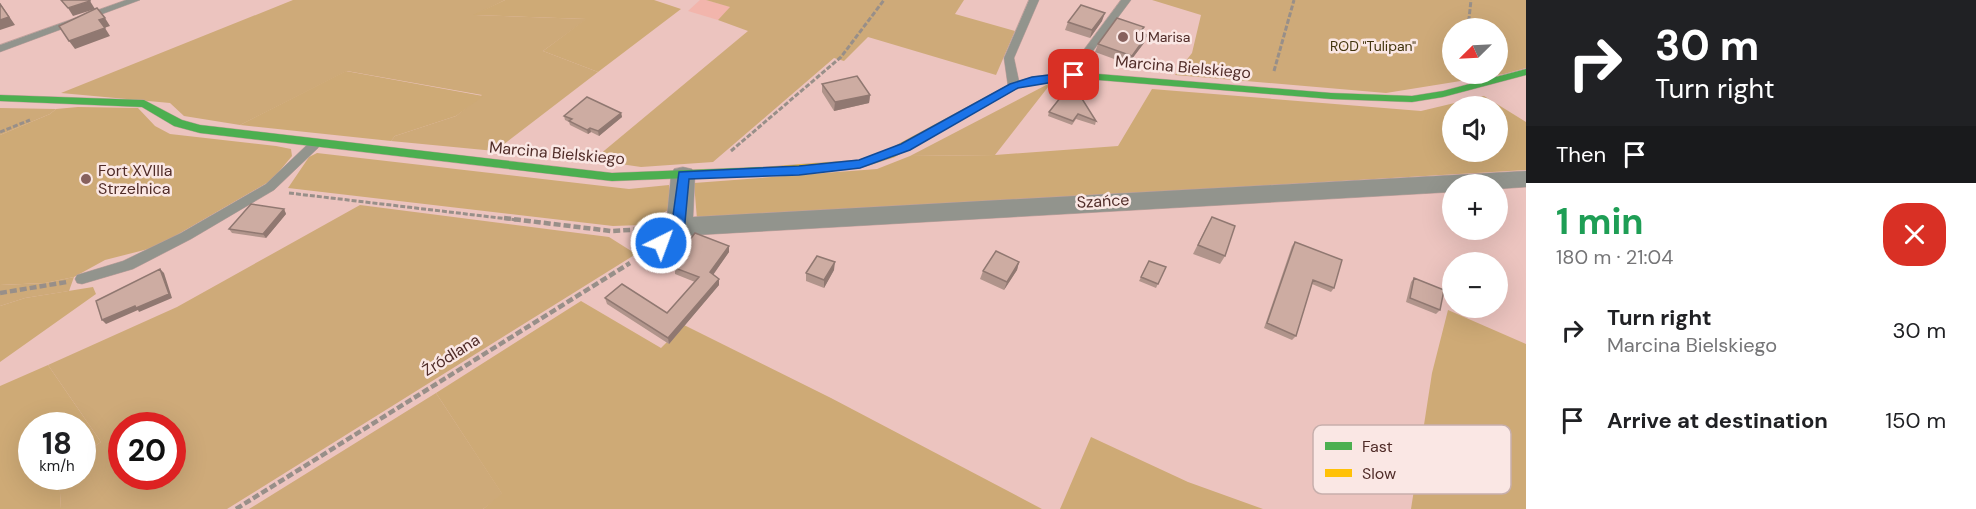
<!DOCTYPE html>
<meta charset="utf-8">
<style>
:root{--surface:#fff;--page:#f6f6f6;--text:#202124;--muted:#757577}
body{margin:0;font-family:"DM Sans",sans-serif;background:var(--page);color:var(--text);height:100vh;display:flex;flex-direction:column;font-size:22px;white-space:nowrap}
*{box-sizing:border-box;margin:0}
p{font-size:20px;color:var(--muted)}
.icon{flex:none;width:33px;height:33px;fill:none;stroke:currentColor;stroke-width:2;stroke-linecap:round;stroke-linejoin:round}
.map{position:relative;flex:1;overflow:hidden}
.details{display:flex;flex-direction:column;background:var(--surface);width:450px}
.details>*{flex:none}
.hud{background:#202124;color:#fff;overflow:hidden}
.needle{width:39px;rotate:246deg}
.fabs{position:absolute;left:1442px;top:18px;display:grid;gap:12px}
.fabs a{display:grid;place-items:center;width:66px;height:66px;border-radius:50%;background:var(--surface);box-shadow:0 6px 24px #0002;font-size:30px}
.speed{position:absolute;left:18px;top:412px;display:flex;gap:12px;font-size:30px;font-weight:700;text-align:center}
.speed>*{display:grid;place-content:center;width:78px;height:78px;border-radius:50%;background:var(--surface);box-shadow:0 6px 24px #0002;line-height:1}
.speed small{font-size:15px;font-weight:400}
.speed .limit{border:9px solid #d22;background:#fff;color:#111}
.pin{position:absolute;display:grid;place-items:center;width:51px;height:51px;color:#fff;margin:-26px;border-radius:12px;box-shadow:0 3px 9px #0006}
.me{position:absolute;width:66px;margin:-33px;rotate:42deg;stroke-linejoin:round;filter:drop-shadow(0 0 4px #0008)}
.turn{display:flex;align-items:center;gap:21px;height:126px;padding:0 30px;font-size:27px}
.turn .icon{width:78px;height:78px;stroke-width:2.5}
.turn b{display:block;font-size:42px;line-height:51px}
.then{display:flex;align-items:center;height:57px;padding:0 30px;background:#0003;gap:12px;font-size:22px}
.round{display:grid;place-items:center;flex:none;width:63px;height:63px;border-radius:24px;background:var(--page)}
.headline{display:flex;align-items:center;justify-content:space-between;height:102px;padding:0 30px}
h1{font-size:36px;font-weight:700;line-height:45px;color:#1e9e55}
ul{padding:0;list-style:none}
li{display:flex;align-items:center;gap:18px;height:90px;padding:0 30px}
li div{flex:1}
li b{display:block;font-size:22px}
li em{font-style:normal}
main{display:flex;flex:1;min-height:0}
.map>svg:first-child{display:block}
.built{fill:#f2b5ac}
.green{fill:#ceaa79;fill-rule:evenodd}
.forest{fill:#ceaa76;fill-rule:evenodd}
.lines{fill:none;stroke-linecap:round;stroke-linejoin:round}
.lane-casing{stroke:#c4a29e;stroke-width:1}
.street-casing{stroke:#c4a29e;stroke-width:1}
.fast-casing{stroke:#c4a29e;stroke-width:1}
.slow-casing{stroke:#c4a29e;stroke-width:1}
.path-far1{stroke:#988f89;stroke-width:3;stroke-dasharray:5 2;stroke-linecap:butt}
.path{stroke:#988f89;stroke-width:4.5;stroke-dasharray:7 3;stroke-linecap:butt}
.lane{fill:#92948d;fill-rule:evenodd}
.street{fill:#92948d;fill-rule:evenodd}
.fast{fill:#4caf50;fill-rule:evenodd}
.slow{fill:#ffc107;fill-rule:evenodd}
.wall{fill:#b0948b}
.shaded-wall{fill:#907871}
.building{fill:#cdaca2;stroke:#907871;stroke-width:1.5}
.route{fill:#1a73e8;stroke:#114b97;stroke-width:1.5}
.poi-dot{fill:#87615d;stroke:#fae7e4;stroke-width:2}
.labels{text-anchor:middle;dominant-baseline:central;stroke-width:5;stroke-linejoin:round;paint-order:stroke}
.far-poi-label{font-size:14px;fill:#502c28;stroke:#fae7e4;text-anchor:start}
.far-park-label{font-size:14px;fill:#41330c;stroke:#fae7e4}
.street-label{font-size:16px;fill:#502c28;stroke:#fae7e4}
.poi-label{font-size:16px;fill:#502c28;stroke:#fae7e4;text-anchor:start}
.key{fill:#fae7e4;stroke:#c7afac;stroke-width:1.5}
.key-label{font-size:16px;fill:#502c28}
</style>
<main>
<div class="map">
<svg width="1526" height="509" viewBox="0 0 1526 509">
<rect width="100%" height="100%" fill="#ecc4bf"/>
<path class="built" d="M700,0H706L731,7L718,20L688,11Z"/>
<path class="green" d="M293,0H505L475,15L587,19L543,51L598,72L495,151L391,141L395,136L456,116L482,95L347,71L240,125L184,116L170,103L61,93Z
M706,0H964L955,14L1015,31L996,75L868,37L844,61L834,58L713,162L641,167L593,160L748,31L718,20L730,7Z
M1152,0H1526V68L1504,74L1386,93L1175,75L1192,53L1201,15ZM1452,28H1497V74H1452Z
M1052,82L995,155L910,156Z
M0,108L56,109L50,114L0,135Z
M360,205L609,237L636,254L227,509H61L59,477H82L83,454L101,442L48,365L177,307ZM122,426H172V477H122Z
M74,277L69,291L25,298L0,306V285L45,283Z
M436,393L503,495L483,509H249Z"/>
<path class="forest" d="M505,0H654L681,9L598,72L543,51L586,19L473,15Z
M346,71L483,96L456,116L395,136L391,141L240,125Z
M1152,89L1421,111L1484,96L1526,122V170L697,219L694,183L877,169L910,156L995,155L1118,146ZM1452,106H1497V152H1452Z
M78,107L138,108L155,126L170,134L276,146L291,149L292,156L272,180L156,247L105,260L74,277L45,283L0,285V135L50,114L56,109Z
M317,153L629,189L669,185L670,209L641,225L613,226L288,188L309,157Z
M93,287L96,294L0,362V306L25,298Z
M581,301L661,348L684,325L831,398L1042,509H483L502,494L436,393Z
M1448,310L1526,344V509H1411L1432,373Z
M48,365L101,442L83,454L82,426H32V477H59L61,509H0V386Z
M1091,437L1188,482L1263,509H1060Z"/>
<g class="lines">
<defs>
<path id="lane" d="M126,0H140L0,52V45Z
M1029,0H1039L1014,58L1020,86L1014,89L1008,86L1004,58Z
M1121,0H1131L1084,63L1078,77H1070L1069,75L1074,63Z
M314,141L320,145L318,148L274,190L191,239L133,269L82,284L77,283L75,279L77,275L123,261L181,233L266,184L310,142Z
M679,222L686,227L682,236L650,257H640L638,253L640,249L671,230L674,224Z"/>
<path id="street" d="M683,167L692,169L695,175L693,217L1526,171V187L1497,189V184H1452V192L679,236L670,234L666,227L671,175L674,169Z"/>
<path id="fast" d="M1526,69V75L1443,97L1412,102L1331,99L1074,78L1062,79L1057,76L1062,73L1074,72L1331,93L1412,96L1443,91Z
M0,95L144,100L182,120L200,125L612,173L767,167L773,171L767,175L612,181L200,133L174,126L142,107L0,101Z"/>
<path id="slow" d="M1062,73L1066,74V78L1034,83L1018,88L894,157L860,168L767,175L761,171L767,167L859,160L886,151L1010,84L1032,77Z"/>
</defs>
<use href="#lane" class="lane-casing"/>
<use href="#street" class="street-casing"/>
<use href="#fast" class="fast-casing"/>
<use href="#slow" class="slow-casing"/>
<path class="path-far1" d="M1468,28L1471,0
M1274,71L1294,0
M0,132L30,120
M731,151L841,57L884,0
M289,193L517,220"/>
<path class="path" d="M504,218L611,231L648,229
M0,293L67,282
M236,509L630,263"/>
<use href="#lane" class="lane"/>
<use href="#street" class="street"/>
<use href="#fast" class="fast"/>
<use href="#slow" class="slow"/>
</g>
<path class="wall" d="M1102,21L1090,38L1065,30L1068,22Z
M1141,33L1147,35L1144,43L1128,64L1095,52L1098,44Z
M822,84L870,95L869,103L834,111L822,92Z
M1064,93L1096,121L1095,125L1076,119L1072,125L1048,116L1049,112Z
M621,113L622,117L599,136L591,132L588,134L570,125L569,122L565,120L564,116Z
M284,209L286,214L266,238L232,233L229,229Z
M1207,226L1225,256L1220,264L1193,254Z
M1295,242L1334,288L1331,292L1312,284L1296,336L1292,340L1264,328L1292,246Z
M729,252L713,274L719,279V285L669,344L607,304L605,298L667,313L695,282L675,274V268L680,261H679L678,255Z
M1149,261L1166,267L1156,288L1139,281Z
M1019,262L1017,270L1004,290L980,279L983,271Z
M834,270L824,288L806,281V273Z
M1414,278L1440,310L1436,314L1406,302L1411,282Z"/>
<path class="shaded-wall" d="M90,1L95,9L73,16L68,8Z
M0,3L15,25L0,30Z
M1105,13L1102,21L1090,38L1092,30Z
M105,18L110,26L104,28L99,20Z
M105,28L110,36L75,49L69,41Z
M1147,35L1144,43L1128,64L1132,56Z
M870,95L869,103L834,111L835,102Z
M621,113L622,117L599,136L598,131Z
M590,128L591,132L588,134L587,130Z
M284,209L286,214L266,238L263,234Z
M729,246V252L711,278L710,272Z
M835,262L834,270L824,288V280Z
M1019,262L1017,270L1004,290L1007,282Z
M160,269L164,273L172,298L139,312L138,310L106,324L102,320Z
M719,279V285L669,344L668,338Z"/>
<path class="building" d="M61,0H90V1L68,8Z
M0,4L9,17L0,20Z
M1081,5L1105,13L1092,30L1068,22Z
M97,8L105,18L99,20L105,28L69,41L59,26Z
M1117,18L1144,27L1140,32L1147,35L1132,56L1098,44Z
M857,76L870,95L835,102L822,84Z
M1064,93L1079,94L1096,121L1078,114L1073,121L1049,112Z
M587,97L621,113L598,131L590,128L587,130L569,121L572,119L564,116Z
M251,204L284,209L263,234L229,229Z
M1212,217L1235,226L1225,256L1198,245Z
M695,233L729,246L710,272L719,279L668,338L605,298L622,284L667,313L699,277L675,268L683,257L678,255Z
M1295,242L1342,260L1334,288L1313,280L1296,336L1267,323Z
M996,251L1019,262L1007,282L983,271Z
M817,256L835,262L824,280L806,273Z
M1149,261L1166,267L1158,284L1141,277Z
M160,269L169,294L136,308L135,306L102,320L96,301Z
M1414,278L1444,290L1440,310L1410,298Z"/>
<path class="route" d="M1074,72L1079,75L1078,78L1018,88L910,150L860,168L799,175L689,179L684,233L661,248L654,243L671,230L679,172L799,166L859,160L901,144L1010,84L1032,77Z"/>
<g class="poi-dot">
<circle cx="1123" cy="37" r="6"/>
<circle cx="86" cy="179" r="6"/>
</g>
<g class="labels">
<g class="far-poi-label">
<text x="1135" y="37">U Marisa</text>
</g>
<g class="far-park-label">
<text x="1373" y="46">ROD "Tulipan"</text>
</g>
<g class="street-label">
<text transform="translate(1183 67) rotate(5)">Marcina Bielskiego</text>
<text transform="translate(557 153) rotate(5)">Marcina Bielskiego</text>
<text transform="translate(1103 201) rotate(-3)">Szańce</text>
<text transform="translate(451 355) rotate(-32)">Źródlana</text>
</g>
<g class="poi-label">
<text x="98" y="170">Fort XVIIIa<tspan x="98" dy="18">Strzelnica</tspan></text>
</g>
</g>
<rect x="1313" y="425" width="198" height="69" rx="9" class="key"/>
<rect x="1325" y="442" width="27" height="8" fill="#4caf50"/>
<rect x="1325" y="469" width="27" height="8" fill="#ffc107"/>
<g class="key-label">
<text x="1362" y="452">Fast</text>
<text x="1362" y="479">Slow</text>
</g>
</svg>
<div class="fabs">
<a><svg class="needle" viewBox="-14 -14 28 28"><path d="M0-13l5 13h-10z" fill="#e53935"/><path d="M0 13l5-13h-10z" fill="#757577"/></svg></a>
<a><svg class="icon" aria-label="sound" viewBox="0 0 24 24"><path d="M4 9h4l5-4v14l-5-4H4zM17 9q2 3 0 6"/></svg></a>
<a>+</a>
<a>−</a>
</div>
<div class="speed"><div>18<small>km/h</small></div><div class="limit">20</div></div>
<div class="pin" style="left:1074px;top:75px;background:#d93025"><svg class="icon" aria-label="arrive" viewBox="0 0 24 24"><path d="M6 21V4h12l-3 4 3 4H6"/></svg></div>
<svg class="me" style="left:661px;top:243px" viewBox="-20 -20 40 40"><circle r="17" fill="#1a73e8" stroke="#fff" stroke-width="3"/><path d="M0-11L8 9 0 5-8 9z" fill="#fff"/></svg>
</div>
<section class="details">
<div class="hud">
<div class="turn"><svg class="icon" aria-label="right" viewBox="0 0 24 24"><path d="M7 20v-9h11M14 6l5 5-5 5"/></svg><div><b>30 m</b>Turn right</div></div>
<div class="then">Then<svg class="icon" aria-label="arrive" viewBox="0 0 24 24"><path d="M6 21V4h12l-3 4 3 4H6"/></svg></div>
</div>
<div class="headline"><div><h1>1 min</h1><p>180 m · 21:04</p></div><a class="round" style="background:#d93025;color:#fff"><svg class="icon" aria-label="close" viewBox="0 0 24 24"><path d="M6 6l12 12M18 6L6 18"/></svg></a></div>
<ul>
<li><svg class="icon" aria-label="right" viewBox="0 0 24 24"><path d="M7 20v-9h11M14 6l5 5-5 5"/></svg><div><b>Turn right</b><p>Marcina Bielskiego</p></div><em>30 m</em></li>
<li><svg class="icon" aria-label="arrive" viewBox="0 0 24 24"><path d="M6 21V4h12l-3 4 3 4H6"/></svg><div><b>Arrive at destination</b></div><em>150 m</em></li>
</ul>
</section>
</main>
